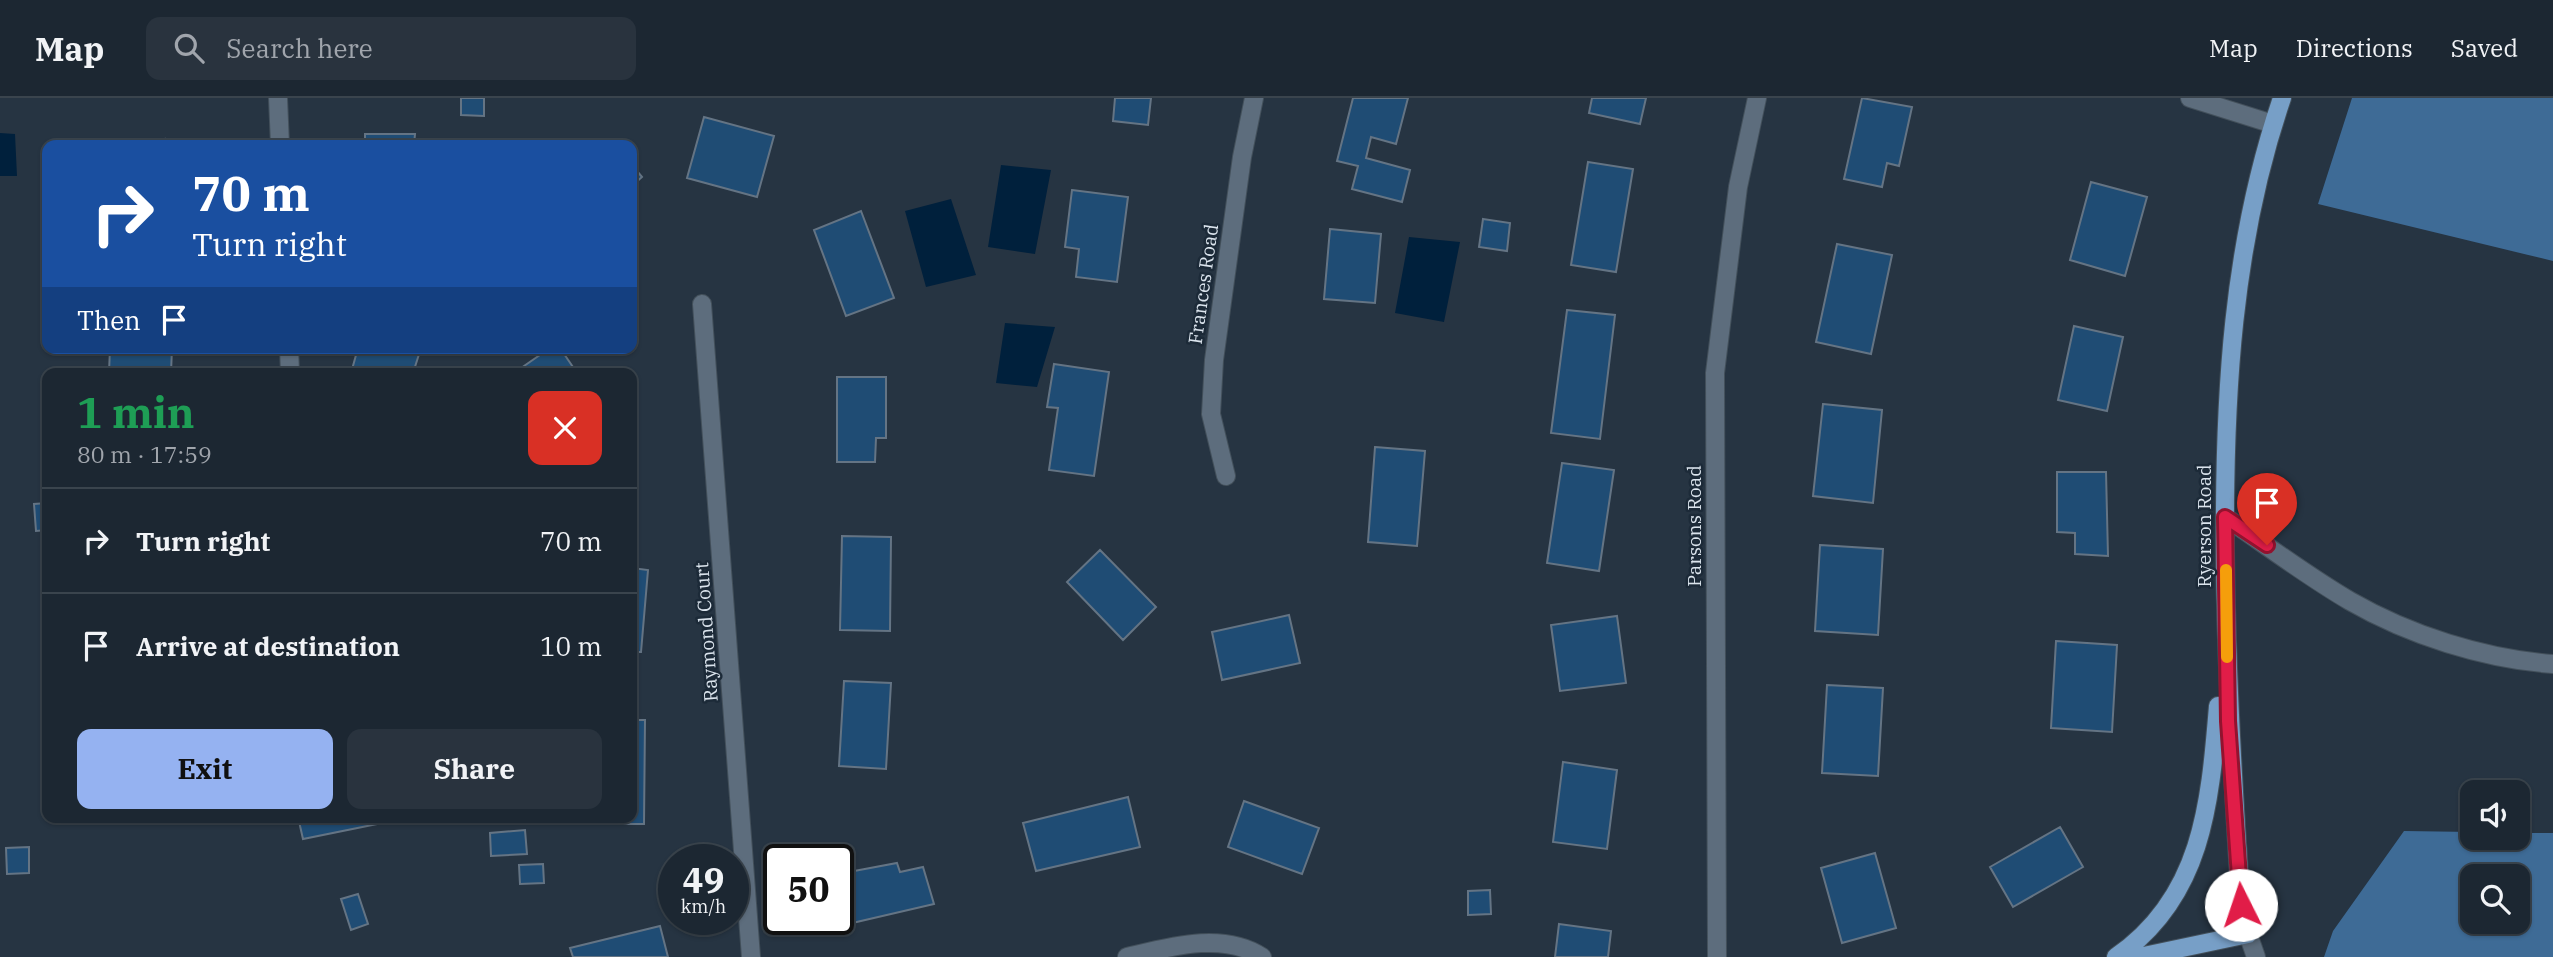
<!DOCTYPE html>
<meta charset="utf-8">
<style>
:root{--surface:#1c2732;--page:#29333e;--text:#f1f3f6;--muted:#a0a5ac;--line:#3a444d;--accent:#95b2f1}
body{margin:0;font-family:"IBM Plex Serif",serif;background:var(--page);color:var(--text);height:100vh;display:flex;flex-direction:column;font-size:26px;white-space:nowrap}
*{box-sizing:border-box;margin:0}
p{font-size:23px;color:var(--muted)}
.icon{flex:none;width:38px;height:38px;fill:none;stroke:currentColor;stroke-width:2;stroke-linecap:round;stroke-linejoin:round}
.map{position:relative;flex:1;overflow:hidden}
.details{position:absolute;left:42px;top:270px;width:595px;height:455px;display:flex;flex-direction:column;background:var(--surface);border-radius:14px;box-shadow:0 2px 5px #0004,0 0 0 2px var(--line)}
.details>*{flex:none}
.guide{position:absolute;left:42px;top:42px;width:595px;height:214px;border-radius:14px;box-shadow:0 2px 5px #0004,0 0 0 2px var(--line);background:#1a4fa0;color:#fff;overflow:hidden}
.tools{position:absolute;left:2460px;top:682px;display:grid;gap:14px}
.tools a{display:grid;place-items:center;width:70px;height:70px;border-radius:14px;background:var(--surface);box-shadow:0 2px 5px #0004,0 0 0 2px var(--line);font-size:35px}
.speed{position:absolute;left:658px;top:746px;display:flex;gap:14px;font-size:35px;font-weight:700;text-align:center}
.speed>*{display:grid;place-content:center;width:91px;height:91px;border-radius:50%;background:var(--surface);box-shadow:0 2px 5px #0004,0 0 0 2px var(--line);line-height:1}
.speed small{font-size:18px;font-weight:400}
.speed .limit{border:4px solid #111;border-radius:10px;background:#fff;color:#111}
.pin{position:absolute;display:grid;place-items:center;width:60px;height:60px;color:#fff;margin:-72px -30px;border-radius:50% 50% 50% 0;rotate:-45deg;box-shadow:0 0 7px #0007}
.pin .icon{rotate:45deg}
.me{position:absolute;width:77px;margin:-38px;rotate:356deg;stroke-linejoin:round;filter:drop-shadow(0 0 5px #0008)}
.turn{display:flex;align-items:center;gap:24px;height:147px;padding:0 35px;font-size:32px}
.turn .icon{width:91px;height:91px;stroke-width:2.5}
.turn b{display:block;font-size:49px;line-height:60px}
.then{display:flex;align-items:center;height:66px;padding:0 35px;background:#0003;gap:14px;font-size:26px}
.round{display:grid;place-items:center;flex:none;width:74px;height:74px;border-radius:14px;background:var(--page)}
.headline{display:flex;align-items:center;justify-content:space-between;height:119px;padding:0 35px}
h1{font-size:42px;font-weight:700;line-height:52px;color:#1e9e55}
.primary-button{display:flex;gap:14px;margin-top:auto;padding:14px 35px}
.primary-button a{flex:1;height:80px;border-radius:14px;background:var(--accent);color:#111;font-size:28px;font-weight:700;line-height:80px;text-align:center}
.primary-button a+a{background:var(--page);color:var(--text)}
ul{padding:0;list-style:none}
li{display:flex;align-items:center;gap:21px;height:105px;padding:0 35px;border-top:2px solid var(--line)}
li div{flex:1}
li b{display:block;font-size:26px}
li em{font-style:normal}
header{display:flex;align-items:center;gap:42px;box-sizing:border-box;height:98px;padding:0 35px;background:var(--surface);border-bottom:2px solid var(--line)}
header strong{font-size:33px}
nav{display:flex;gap:38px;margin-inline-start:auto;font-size:24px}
.search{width:490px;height:63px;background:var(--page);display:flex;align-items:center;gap:18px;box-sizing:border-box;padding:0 24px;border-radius:14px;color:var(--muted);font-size:26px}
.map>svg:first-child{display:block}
.forest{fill:#3e6b96;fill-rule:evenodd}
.water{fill:#00203c}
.building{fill:#1f4c74;stroke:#647484;stroke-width:2}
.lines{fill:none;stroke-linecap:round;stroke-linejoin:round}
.minor-casing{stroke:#43505b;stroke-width:20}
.major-casing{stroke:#43505b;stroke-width:20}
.minor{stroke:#5d6d7d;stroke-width:18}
.major{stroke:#779fc7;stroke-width:18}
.route-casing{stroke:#92132f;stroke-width:18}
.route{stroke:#e11d48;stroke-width:12}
.slow{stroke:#f59e0b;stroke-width:12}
.labels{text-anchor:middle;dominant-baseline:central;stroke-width:5;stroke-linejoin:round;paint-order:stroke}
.street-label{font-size:19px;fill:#dbe4ed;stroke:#1c2a38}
</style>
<header>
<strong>Map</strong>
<div class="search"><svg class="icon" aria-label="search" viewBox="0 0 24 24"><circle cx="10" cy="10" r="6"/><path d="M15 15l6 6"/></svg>Search here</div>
<nav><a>Map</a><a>Directions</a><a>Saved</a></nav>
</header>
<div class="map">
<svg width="2553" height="859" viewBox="0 0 2553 859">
<rect width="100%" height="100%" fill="#263442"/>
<path class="forest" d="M2352,0H2553V163L2318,106Z
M2404,733L2473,734V740H2518V735H2553V859H2324L2333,833ZM2473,779H2518V824H2473Z"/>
<path class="water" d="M0,35L15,36L17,78H0Z
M1001,67L1051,72L1035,156L988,149Z
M951,101L976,177L926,189L905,113Z
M1409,139L1460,144L1444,224L1395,215Z
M1005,225L1055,229L1037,289L996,285Z"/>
<path class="building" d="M461,0H484V18L461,17Z
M1115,0H1151L1148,27L1113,23Z
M1353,0H1408L1396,46L1371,39L1366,60L1410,72L1402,104L1352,91L1358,68L1337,63Z
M1592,0H1646L1640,26L1589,15Z
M1862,0L1912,9L1899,68L1887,65L1882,89L1844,81Z
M704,19L774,38L757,99L687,80Z
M365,36H415L414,47H365Z
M165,41V47H119Z
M1588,64L1633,71L1616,174L1571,167Z
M632,67L642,79L632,88Z
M2091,84L2147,99L2125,178L2070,162Z
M1072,92L1128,99L1117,184L1076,179L1079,151L1065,149Z
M861,113L894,200L846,218L814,132Z
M1483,121L1510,125L1507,153L1479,149Z
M1330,131L1381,136L1375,205L1324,201Z
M1837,146L1892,157L1871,256L1816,244Z
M1567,212L1615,217L1600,341L1551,335Z
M2074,228L2123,239L2107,313L2058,302Z
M110,250H172L171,275H109Z
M358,250H421L413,275H351Z
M550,250H560L577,275H514Z
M1054,266L1109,274L1094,378L1049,372L1058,310L1047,309Z
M837,279H886V340H876L875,364H837Z
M1823,306L1882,312L1873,405L1813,398Z
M1375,349L1425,353L1417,448L1368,444Z
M1562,365L1614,372L1599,473L1547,465Z
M2057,374H2106L2108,458L2075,456V435L2057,434Z
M47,405V432L36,433L34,406Z
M842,438L891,439L890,533L840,532Z
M1820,447L1883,451L1878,537L1815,533Z
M1100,452L1156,509L1123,542L1067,484Z
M632,470L648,472L641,554H632Z
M1289,517L1300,565L1222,582L1212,534Z
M1617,518L1626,585L1560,593L1551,527Z
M2056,543L2117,547L2112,634L2051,630Z
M844,583L891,585L886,671L839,668Z
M1827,587L1883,590L1878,678L1822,675Z
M632,622H645L644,726H594V719H632Z
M1563,664L1617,672L1607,751L1553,744Z
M1128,699L1140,749L1036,773L1023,725Z
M1244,703L1319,730L1302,776L1228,749Z
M298,719H396L397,722L303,741Z
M2060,729L2083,769L2013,809L1990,769Z
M525,732L527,756L491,758L490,735Z
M29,749V775L7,776L6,750Z
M1875,755L1896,830L1842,845L1821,770Z
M897,765L900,774L923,769L934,806L848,826L838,776Z
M543,766L544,785L520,786L519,767Z
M1490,792L1491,816L1468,817V793Z
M358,796L368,826L351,832L341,801Z
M1559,826L1611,833L1608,859H1555Z
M660,828L668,859H573L570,850Z"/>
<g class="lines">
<defs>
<path id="minor" d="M278,0L280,47
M2190,0L2273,26
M702,206L751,859
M289,250L290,275
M1226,378L1211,316L1214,262L1242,59L1254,0
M2225,419C2266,447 2307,478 2350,503C2409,537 2484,561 2553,566
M2248,836L2256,859
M1127,859C1169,849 1223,833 1262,859
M1717,859L1715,275L1738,89L1757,0"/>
<path id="major" d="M2116,859C2203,799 2210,705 2218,608
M2139,859L2248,836L2241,807C2233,688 2226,570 2225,451C2224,298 2232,146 2282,0"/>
</defs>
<use href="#minor" class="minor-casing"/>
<use href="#major" class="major-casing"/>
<use href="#minor" class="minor"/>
<use href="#major" class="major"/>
</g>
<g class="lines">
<defs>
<path id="route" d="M2241,807L2228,623L2225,419L2267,447"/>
</defs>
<use href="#route" class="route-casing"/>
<use href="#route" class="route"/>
<path class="slow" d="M2226,472L2227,559"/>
</g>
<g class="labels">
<g class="street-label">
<text transform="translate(1203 186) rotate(-82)">Frances Road</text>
<text transform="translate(1694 428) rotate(-90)">Parsons Road</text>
<text transform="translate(2204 428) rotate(-90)">Ryerson Road</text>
<text transform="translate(706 534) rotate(-94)">Raymond Court</text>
</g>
</g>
</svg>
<div class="tools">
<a><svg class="icon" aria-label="sound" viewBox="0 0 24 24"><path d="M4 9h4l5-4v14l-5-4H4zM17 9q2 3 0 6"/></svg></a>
<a><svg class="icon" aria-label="search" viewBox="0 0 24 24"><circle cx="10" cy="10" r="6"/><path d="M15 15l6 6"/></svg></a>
</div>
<div class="speed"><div>49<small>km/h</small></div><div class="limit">50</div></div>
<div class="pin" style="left:2267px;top:447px;background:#d93025"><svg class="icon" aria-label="arrive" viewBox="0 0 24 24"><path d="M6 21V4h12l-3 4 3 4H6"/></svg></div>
<svg class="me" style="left:2241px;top:807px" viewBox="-20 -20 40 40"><circle r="19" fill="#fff"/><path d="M0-13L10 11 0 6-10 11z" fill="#e11d48"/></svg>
<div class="guide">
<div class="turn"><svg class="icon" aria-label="right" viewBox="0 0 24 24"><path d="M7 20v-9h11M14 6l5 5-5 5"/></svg><div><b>70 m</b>Turn right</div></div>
<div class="then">Then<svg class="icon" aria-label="arrive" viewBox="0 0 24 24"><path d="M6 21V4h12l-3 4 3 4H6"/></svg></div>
</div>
<section class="details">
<div class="headline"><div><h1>1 min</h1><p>80 m · 17:59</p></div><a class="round" style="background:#d93025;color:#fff"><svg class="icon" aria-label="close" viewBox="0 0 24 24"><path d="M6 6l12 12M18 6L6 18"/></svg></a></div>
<ul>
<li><svg class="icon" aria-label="right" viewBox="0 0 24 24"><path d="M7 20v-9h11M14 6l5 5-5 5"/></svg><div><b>Turn right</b></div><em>70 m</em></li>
<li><svg class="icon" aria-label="arrive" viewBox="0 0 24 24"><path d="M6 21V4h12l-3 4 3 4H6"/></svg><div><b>Arrive at destination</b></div><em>10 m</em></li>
</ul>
<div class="primary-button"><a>Exit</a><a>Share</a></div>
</section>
</div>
